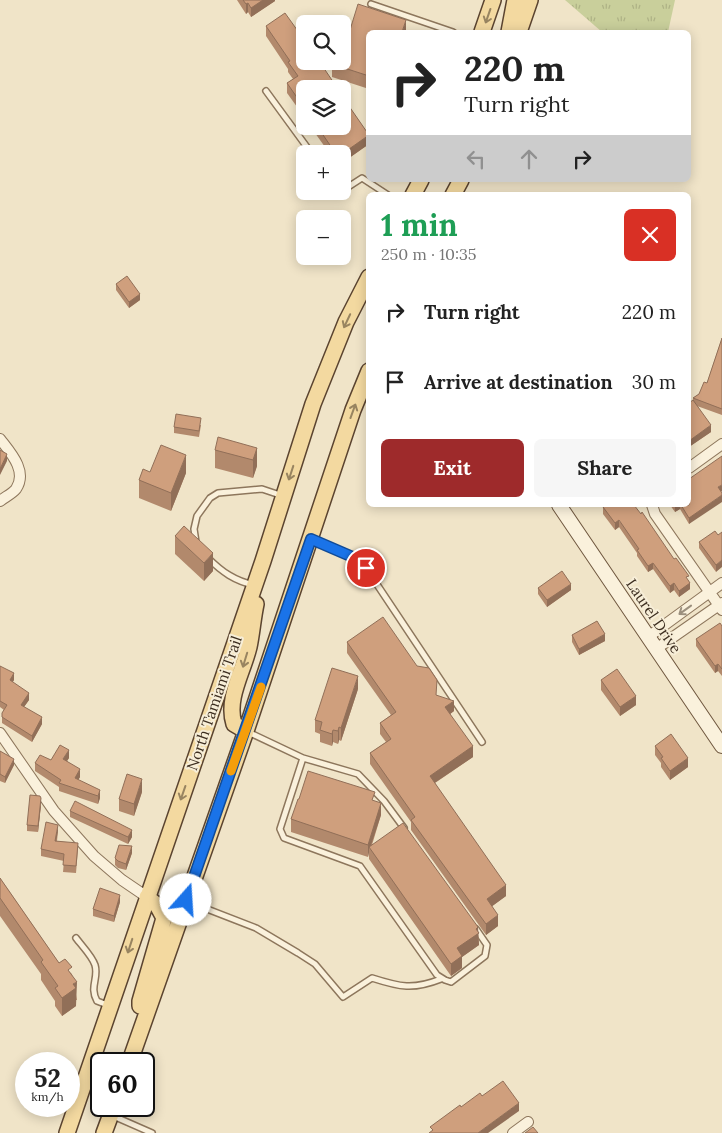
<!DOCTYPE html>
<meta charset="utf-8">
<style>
:root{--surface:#fff;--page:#f6f6f6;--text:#222;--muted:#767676;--accent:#9e2a2b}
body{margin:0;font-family:Lora,serif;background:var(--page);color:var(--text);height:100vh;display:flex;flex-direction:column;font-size:19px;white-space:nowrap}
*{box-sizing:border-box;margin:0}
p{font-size:16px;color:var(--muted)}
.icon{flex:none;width:28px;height:28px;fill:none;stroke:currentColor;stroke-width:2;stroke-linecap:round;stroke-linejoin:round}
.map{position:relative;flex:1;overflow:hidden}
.side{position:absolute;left:366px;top:192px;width:325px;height:315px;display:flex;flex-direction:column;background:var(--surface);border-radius:8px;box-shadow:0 2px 12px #0003}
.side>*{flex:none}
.guide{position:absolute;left:366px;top:30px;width:325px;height:152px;border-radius:8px;box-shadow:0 2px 12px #0003;background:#fff;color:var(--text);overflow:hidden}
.fabs{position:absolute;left:296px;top:15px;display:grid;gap:10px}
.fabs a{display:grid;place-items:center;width:55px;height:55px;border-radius:8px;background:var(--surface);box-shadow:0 2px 12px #0003;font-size:25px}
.speed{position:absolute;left:15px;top:1052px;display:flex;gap:10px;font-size:25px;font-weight:700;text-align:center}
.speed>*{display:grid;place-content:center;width:65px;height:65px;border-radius:50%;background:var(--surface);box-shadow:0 2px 12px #0003;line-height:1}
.speed small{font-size:12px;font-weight:400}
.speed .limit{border:2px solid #111;border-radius:8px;background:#fff;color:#111}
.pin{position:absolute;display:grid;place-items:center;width:42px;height:42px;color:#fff;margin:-21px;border:2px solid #fff;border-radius:50%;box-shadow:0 1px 5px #0007}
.me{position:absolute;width:55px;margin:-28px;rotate:19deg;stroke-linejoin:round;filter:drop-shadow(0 0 4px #0008)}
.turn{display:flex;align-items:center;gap:18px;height:105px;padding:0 15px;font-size:22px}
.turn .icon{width:65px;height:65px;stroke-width:2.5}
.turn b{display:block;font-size:35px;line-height:42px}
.lanes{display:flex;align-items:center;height:48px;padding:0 15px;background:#0003;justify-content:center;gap:25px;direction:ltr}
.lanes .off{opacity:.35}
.round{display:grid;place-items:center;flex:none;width:52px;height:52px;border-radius:8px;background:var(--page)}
.headline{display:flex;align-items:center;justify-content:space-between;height:85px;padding:0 15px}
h1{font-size:30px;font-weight:700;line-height:38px;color:#1e9e55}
.cta{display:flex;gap:10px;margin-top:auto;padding:10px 15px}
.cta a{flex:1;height:58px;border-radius:8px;background:var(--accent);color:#fff;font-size:20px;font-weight:700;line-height:58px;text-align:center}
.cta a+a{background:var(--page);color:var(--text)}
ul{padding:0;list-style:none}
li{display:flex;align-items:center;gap:15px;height:70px;padding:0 15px}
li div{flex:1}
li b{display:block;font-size:19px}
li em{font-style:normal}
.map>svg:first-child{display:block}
.grass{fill:url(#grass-tufts)}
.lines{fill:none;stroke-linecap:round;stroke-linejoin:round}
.lane-casing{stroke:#8d765c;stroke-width:8}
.street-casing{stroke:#8d765c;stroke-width:12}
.secondary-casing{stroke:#6f573f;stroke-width:16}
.primary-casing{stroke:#5b4430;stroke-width:18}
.lane{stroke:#faf1dc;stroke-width:5}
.street{stroke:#faf1dc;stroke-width:10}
.secondary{stroke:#faf1dc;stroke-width:14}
.primary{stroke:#f3d9a0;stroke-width:15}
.wall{fill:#b2896c}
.shaded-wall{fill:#916f58}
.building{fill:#cf9f7d;stroke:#916f58}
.oneway{stroke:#988460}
.oneway2{stroke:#9c907e}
.route-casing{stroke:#114b97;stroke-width:12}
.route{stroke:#1a73e8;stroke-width:9}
.slow{stroke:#f59e0b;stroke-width:9}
.labels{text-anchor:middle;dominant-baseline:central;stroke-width:4;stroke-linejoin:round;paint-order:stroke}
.street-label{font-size:15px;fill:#3d2e20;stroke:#f7eed8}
</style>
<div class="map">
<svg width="722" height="1133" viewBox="0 0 722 1133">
<defs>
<pattern id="grass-tufts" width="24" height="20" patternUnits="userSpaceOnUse" patternTransform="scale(1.25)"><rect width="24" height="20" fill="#c9cf9b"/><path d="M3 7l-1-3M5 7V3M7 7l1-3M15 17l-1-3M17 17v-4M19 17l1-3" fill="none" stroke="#aeb285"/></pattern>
</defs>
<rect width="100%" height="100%" fill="#f0e4c8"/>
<path class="grass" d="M565,0H675L668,32H602Z"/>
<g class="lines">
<defs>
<path id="lane" d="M371,4L453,32
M266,91L312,154
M342,191L362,178L388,195
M312,539L355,558L366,568L482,742
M196,542L194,529L197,516L210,498L218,493L262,489L283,496
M208,558C222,572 235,581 254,585
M248,732L303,758L358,774L384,801L404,828
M303,758L280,829L284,838L360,866L437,975L445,980L451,982L485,956L487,945L476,929
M189,902L256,928L298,953L315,964L343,997L372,978C400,987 413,990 441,979
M76,938C82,946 92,956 95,965C99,978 89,987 97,1001L110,1006
M111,1115L152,1133"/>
<path id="street" d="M0,439C10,452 28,471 16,489C12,494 5,497 0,501
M689,468L722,444
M652,505L655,514L722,610
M648,637L722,583
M656,649L722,603
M0,733L54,811L94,856L122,880L147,897
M513,1133L528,1122"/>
<path id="secondary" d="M559,505L722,746"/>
<path id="primary" d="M482,32L493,0
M509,32L515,0
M519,32L530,0
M413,195L421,180
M453,195L461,180
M246,731L234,724C226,699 243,672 249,647C252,633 253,618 256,604
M140,1006V1001L164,918L157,905L147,897
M129,1064L246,731L353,410L369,371
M67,1133L263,561L313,404L346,322L369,277
M104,1133L114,1106"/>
</defs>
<use href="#lane" class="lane-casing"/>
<use href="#street" class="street-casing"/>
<use href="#secondary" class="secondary-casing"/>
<use href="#primary" class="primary-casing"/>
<use href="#lane" class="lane"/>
<use href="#street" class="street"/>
<use href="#secondary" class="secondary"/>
<use href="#primary" class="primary"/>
</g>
<path class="wall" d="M237,0H275V1L251,17L248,12L246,14Z
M266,26L338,89H305V118L287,93V83L293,79L288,72V69L266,36Z
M350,30L406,32H369V89L332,77V64Z
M310,126H342L369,144L342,163V154H330Z
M116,284L140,300L129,308L116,290Z
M722,338V415L697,406L711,432L689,447V403L693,401V398L699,394L707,383Z
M201,425L199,437L174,433V427Z
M257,448V466L253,478L215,468V450Z
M150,472L186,473L171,511L139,498V480Z
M721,492L689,524L680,509L675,512L670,505H689Z
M603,507L689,581L690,589L679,597L674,590L670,593L653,569L648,572L637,556V553L619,527L615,530L603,514Z
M718,535L716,572L699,548V542Z
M175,536L213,571L204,581L175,554Z
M538,588L571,590L547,607L538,594Z
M722,626V676L718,671L715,673L696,646V639Z
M572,635L605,641L579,655L572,642Z
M347,642L437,696L454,711L450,714L473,757L435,783L506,896L492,906L498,926L486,935L411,830V822L370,764V753L386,742L380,734V723L391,715L347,653Z
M0,666L14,680L12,682L29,700L24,707L42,724L32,742L2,723V713L4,710L0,707Z
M601,680L636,705L620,716L601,690Z
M358,689L341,741L339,740L338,744L333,742L332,746L320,742V734L315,732V720Z
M655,746L688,767L670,780L661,767V763L655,755Z
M0,751L14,765L5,783L0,781Z
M69,758L67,761L80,777L78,780L100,798L98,804L59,791V787L35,771V763Z
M142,792L134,816L119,811V799Z
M299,799L375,801L381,815L372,845L478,932L479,945L462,957V968L451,976L369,859V852L368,857L291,832V819Z
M41,805L38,832L27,831V825Z
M70,811L132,837L128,844L70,817Z
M58,831L57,841L78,849L76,873L63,872L64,861L41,856V849Z
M132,853L126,870L118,868L115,865V858Z
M0,878L59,963L72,974L77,1000H76V1006L62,1016L55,1006V1001L41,980V974L0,916Z
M120,902L114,922L93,916V909Z"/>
<path class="shaded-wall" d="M263,0H275V1L251,17V8Z
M248,3V12L246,14V4Z
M406,20V32H402Z
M369,135V144L342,163V154Z
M140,294V300L129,308V302Z
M711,425V432L689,447V441Z
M257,448V466L253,478V460Z
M7,454V461L0,475V469Z
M186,455V473L171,511V493Z
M722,485V491L718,494V487Z
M722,495V502L689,524V518Z
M677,505H680V509L675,512V506Z
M619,520V527L615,530V523Z
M213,553V571L204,581V563Z
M722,560V567L716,572V565Z
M653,563V569L648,572V566Z
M674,583V590L670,593V586Z
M690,583V589L679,597V591Z
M571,584V590L547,607V600Z
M605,634V641L579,655V649Z
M718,664V671L715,673V666Z
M14,673V680L10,687V680Z
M358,676V689L341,741V728Z
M29,693V700L21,711V705Z
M636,696V705L620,716V707Z
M454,701V711L445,718V707Z
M42,717V724L32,742V736Z
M339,727V740L338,744V731Z
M333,730V742L332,746V734Z
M473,746V757L430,786V776Z
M69,750V758L63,767V759Z
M688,758V767L670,780V771Z
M14,759V765L5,783V777Z
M80,769V777L75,786V778Z
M142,779V792L134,816V804Z
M100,790V798L98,804V796Z
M41,798V805L38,832V826Z
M381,803V815L370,848L369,847V852L368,857V845Z
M58,825V831L55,847V841Z
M132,830V837L128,844V837Z
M132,846V853L126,870V864Z
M506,885V896L487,910V899Z
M120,895V902L114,922V916Z
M498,915V926L486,935V924Z
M478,927L479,945L462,957V968L451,976V964L457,948Z
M77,982L76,1006L62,1016V998L73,984Z
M519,1103V1111L488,1133H478Z"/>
<path class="building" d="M243,0H263L251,8L248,3L246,4Z
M358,4L406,20L402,32H369V76L332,64L333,61H342V31L344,28L350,30Z
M285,13L305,41V61H319L338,89H305V109L287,83L298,76L288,62L290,61L266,26Z
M342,96L369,135L342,154H336L317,126H342Z
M127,276L140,294L129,302L116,284Z
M722,338V409L693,398L699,394L704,382L707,383Z
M693,400L711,425L689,441V403Z
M176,414L201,418L199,431L174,427Z
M218,437L257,448L253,460L215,450Z
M161,445L186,455L171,493L139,480L143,469L150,472Z
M0,450L7,454L0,469Z
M722,456V485L718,487L722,493V495L689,518L681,505H689V479Z
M607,505H634L641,514L642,512L674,559L676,558L689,576L686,577L690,583L679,591L674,583L670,586L653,563L648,566L637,550L639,549L619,520L615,523L603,507Z
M184,526L213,553L204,563L175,536Z
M715,531L718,535L722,532V560L716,565L699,542Z
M562,571L571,584L547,600L538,588Z
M383,617L417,666L429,668L437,680L436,695L454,701L445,707L473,746L430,776L506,885L487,899L498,915L486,924L411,820L415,817L370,753L391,739L380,723L396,712L347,642Z
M597,621L605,634L579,649L572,635Z
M720,623L722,626V669L718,664L715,666L696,639Z
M0,666L14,673L10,680L29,693L21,705L42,717L32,736L2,717V713L7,705L0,701Z
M332,668L358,676L341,728L339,727L338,731L333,730L332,734L320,730L322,722L315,720Z
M617,669L636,696L620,707L601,680Z
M671,734L688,758L670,771L661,758L663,757L655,746Z
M60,745L69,750L63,759L80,769L75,778L100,790L98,796L59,783L61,780L35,763L40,755L51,760Z
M0,751L14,759L5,777L0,774Z
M308,771L375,792L372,800L381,803L368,845L291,819L298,799H299Z
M127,774L142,779L134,804L119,799Z
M30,795L40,796L41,798L38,826L27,825Z
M75,801L132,830L128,837L70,811Z
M46,822L58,825L55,841L78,843L76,866L63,865L64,854L41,849Z
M403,823L478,927L476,929L479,933L457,948L462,956L451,964L369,847Z
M119,845L132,846L126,864L118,861L115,858Z
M0,878L59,963L65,959L72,967L68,970L77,982L73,984L76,988L62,998L55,988L58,986L41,962L43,960L0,898Z
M100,888L120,895L114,916L93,909Z
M503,1081L519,1103L478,1133H429L433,1130L430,1127L460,1105L461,1107L480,1093L482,1096Z
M533,1127L538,1133H525Z"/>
<defs><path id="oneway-shaft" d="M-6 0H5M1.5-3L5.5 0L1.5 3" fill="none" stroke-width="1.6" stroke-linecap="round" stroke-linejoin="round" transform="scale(1.25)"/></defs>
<g class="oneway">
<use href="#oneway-shaft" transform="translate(488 16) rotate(109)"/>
<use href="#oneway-shaft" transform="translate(347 321) rotate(115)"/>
<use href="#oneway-shaft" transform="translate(353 411) rotate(-70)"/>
<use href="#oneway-shaft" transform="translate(291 473) rotate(108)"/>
<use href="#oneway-shaft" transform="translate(245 660) rotate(107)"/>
<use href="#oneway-shaft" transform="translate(183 793) rotate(109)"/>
<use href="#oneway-shaft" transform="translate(130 946) rotate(108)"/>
</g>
<use class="oneway2" href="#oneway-shaft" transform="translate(685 610) rotate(144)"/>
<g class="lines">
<defs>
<path id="route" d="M186,900L311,539L355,558L366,568"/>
</defs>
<use href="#route" class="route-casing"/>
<use href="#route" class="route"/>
<path class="slow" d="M231,771L261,687"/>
</g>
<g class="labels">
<g class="street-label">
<text transform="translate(654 616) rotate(56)">Laurel Drive</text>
<text transform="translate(214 703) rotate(-71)">North Tamiami Trail</text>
</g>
</g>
</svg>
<div class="fabs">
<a><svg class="icon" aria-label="search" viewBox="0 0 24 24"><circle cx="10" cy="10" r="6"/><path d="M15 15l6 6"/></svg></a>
<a><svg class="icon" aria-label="layers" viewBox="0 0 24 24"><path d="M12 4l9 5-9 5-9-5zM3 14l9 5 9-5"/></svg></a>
<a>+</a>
<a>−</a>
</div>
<div class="speed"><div>52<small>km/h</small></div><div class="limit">60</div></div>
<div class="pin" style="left:366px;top:568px;background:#d93025"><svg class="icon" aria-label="arrive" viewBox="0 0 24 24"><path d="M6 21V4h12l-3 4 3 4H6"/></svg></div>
<svg class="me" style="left:186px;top:900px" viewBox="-20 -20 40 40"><circle r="19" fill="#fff"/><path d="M0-13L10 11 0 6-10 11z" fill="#1a73e8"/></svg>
<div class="guide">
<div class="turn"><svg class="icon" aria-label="right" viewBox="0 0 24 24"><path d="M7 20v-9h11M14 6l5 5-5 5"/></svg><div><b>220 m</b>Turn right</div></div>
<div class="lanes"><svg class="icon off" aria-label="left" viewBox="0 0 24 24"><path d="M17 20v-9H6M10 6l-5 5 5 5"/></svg><svg class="icon off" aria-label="ahead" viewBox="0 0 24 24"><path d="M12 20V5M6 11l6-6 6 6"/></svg><svg class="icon" aria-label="right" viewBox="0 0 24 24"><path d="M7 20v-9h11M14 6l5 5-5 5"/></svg></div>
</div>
<section class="side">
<div class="headline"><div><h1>1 min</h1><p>250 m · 10:35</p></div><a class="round" style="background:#d93025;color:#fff"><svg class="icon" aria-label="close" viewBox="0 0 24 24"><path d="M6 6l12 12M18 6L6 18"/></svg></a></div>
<ul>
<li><svg class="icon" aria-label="right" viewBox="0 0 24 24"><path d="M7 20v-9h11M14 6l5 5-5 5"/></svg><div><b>Turn right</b></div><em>220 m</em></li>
<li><svg class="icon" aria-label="arrive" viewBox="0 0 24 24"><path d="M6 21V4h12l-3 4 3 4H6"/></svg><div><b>Arrive at destination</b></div><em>30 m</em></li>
</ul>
<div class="cta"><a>Exit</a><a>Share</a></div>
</section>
</div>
